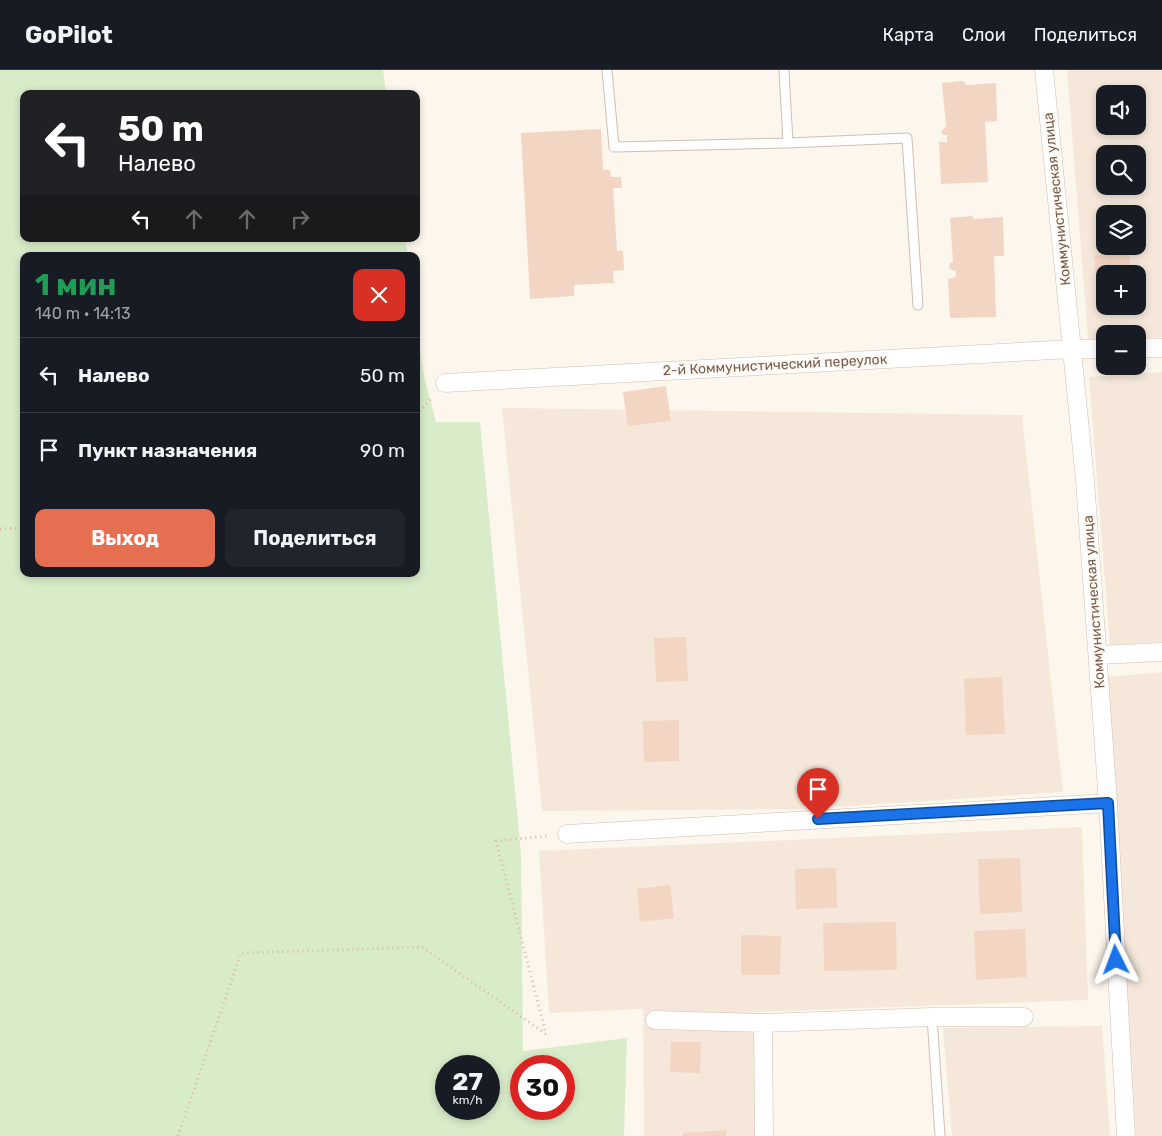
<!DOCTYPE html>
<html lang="ru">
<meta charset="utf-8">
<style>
:root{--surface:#171b24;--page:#20242c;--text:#f1f3f6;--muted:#9ea1a6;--line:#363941;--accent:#e76f51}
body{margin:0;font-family:Rubik,sans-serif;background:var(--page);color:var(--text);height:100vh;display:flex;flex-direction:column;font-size:19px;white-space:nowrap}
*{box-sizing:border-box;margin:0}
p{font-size:16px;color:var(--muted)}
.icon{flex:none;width:28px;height:28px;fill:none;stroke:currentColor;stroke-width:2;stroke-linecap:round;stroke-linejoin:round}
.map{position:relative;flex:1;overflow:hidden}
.sheet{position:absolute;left:20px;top:182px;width:400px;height:325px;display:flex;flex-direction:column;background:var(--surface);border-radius:10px;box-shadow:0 2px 8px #0003}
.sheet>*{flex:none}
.banner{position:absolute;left:20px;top:20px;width:400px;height:152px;border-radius:10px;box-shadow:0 2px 8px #0003;background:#202124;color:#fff;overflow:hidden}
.fabs{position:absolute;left:1096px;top:15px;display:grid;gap:10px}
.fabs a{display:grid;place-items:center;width:50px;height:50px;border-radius:10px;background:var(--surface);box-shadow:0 2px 8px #0003;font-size:25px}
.speed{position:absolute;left:435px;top:985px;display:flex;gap:10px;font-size:25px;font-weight:700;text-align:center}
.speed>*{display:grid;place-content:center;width:65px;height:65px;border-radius:50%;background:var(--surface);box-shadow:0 2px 8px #0003;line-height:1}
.speed small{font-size:12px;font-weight:400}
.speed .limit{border:8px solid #d22;background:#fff;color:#111}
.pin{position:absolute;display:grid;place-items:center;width:42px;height:42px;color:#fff;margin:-51px -21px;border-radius:50% 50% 50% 0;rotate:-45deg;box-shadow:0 0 5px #0007}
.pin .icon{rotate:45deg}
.me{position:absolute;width:55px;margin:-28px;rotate:357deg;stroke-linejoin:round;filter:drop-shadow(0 0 4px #0008)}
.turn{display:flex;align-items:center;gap:18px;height:105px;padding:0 15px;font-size:22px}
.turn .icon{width:65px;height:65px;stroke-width:2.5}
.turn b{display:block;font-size:35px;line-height:42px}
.lanes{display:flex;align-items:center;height:48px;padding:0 15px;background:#0003;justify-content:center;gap:25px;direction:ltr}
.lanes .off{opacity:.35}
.round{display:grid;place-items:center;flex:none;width:52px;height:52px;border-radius:10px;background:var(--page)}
.head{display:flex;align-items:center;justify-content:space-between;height:85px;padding:0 15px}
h1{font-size:30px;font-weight:700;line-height:38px;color:#1e9e55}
.action{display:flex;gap:10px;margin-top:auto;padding:10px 15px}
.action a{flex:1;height:58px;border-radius:10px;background:var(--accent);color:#fff;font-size:20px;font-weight:700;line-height:58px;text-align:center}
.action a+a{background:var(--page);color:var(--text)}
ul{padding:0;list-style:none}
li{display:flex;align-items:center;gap:15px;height:75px;padding:0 15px;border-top:1px solid var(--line)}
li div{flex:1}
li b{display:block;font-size:19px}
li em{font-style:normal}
header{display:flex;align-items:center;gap:30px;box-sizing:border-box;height:70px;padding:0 25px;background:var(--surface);border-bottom:1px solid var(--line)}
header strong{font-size:24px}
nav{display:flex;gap:28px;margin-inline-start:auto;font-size:18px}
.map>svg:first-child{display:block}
.residential{fill:#f5e8da;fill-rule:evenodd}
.green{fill:#d8ecc9;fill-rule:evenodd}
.building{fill:#f3d5c3}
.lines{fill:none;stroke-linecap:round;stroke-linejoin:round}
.service-casing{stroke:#d1beb0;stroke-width:11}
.minor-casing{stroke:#d1beb0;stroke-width:19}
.path{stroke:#d9b8a5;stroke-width:3;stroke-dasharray:1 4;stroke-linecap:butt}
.service{stroke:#fff;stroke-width:9}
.minor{stroke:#fff;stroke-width:18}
.route-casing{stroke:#114b97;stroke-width:12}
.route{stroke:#1a73e8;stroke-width:9}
.labels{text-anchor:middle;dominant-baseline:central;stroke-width:4;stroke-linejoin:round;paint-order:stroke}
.street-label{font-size:14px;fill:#7a5c4d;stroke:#fffaf3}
</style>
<header>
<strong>GoPilot</strong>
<nav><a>Карта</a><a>Слои</a><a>Поделиться</a></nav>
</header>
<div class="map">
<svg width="1162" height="1066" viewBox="0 0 1162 1066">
<rect width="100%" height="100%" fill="#fdf6ec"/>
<path class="residential" d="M1067,0H1162V267L1138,268V264H1105V269H1088ZM1105,24H1138V56H1105ZM1105,84H1138V116H1105ZM1105,144H1138V176H1105ZM1105,204H1138V236H1105Z
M1162,302V572L1110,575L1089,307Z
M502,338L1022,345L1063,722L803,739L542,741Z
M1162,602V1066H1136L1108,607Z
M1082,757L1088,930L754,942L757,1066H644L643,939L549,943L539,781Z
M1102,956L1110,1066H952L943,958Z"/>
<path class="green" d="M0,0H383L386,24H24V169H405L408,186H24V504H416V249L424,306L436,352H480L521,784L523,981L627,968L624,1066H0ZM489,996V1039H446V996ZM564,996V1039H521V996Z"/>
<path class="building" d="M963,11L967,15L996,13L997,51L985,52L988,112L941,114L939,72H947V65H943L941,62L946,56L942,13Z
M601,59L603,100H610L611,107H621L622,118H613L617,181L623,180L624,200L613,201L614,213L574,215V226L530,229L521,63Z
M972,146L974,149L1003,147L1004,186H994L996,247L950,248L948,209L956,207V201L952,200L949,197L950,193L953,192L950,148Z
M1129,182L1131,204H1105V208L1096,209L1094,185Z
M666,316L671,351L628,356L623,322Z
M686,567L688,611L656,612L654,568Z
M1002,607L1005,664L966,665L964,609Z
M679,650V691L644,692L643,651Z
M1020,788L1022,842L980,844L978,789Z
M836,798L837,838L796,839L795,799Z
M670,815L674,848L640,852L637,819Z
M896,852L897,900L824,901L823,853Z
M1025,859L1027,907L976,910L974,861Z
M741,865L781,866L780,905H741Z
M671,972H701L700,1003L670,1002Z
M726,1060V1066H683V1063Z"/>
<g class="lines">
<defs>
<path id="service" d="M607,0L614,77L788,73L784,0
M788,73L907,68L918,235
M932,947L940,1066"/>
<path id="minor" d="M1044,0L1085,410L1108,733L1126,1066
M1138,278H1162
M445,313L1072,279H1105
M1098,585L1162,582
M567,764L1108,733
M655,950L763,953L764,1066
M763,953L932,947H1024"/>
</defs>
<use href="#service" class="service-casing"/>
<use href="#minor" class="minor-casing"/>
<path class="path" d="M416,345L433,327
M0,459L24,458
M178,1066L241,883L422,877L546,964L496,771L549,766"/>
<use href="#service" class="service"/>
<use href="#minor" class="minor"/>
</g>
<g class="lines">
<defs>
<path id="route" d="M818,749L1108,733L1116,890"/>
</defs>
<use href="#route" class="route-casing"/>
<use href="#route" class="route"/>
</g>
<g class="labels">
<g class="street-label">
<text transform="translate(1057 129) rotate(-96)">Коммунистическая улица</text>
<text transform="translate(775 295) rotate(-3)">2-й Коммунистический переулок</text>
<text transform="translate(1094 532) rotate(-94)">Коммунистическая улица</text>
</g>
</g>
</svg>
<div class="fabs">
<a><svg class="icon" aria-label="sound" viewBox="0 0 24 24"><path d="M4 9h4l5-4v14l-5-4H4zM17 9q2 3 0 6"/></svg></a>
<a><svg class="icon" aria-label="search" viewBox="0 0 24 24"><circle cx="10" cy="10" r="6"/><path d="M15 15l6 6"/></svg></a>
<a><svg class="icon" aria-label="layers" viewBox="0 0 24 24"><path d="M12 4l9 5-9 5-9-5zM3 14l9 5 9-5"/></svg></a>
<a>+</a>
<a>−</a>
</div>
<div class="speed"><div>27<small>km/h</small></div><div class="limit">30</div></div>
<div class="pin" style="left:818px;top:749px;background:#d93025"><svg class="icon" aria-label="arrive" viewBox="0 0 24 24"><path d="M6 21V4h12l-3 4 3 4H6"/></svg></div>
<svg class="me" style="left:1116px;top:890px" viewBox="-20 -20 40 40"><path d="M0-17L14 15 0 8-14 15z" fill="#1a73e8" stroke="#fff" stroke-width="4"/></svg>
<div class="banner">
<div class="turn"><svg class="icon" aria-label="left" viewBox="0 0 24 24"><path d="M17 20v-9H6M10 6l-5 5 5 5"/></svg><div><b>50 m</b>Налево</div></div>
<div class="lanes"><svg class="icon" aria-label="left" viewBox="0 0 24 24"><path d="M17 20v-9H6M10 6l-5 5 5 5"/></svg><svg class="icon off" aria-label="ahead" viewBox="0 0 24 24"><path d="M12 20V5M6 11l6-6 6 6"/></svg><svg class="icon off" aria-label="ahead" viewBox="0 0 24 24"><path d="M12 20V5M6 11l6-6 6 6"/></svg><svg class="icon off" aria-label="right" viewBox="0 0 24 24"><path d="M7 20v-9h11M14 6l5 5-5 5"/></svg></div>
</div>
<section class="sheet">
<div class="head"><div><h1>1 мин</h1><p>140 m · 14:13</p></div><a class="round" style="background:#d93025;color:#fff"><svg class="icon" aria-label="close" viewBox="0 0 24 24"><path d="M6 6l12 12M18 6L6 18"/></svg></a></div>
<ul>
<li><svg class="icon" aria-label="left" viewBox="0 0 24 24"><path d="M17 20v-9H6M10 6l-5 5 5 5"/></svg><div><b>Налево</b></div><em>50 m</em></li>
<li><svg class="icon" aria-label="arrive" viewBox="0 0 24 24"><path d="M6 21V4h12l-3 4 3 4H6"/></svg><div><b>Пункт назначения</b></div><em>90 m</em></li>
</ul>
<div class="action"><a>Выход</a><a>Поделиться</a></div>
</section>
</div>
